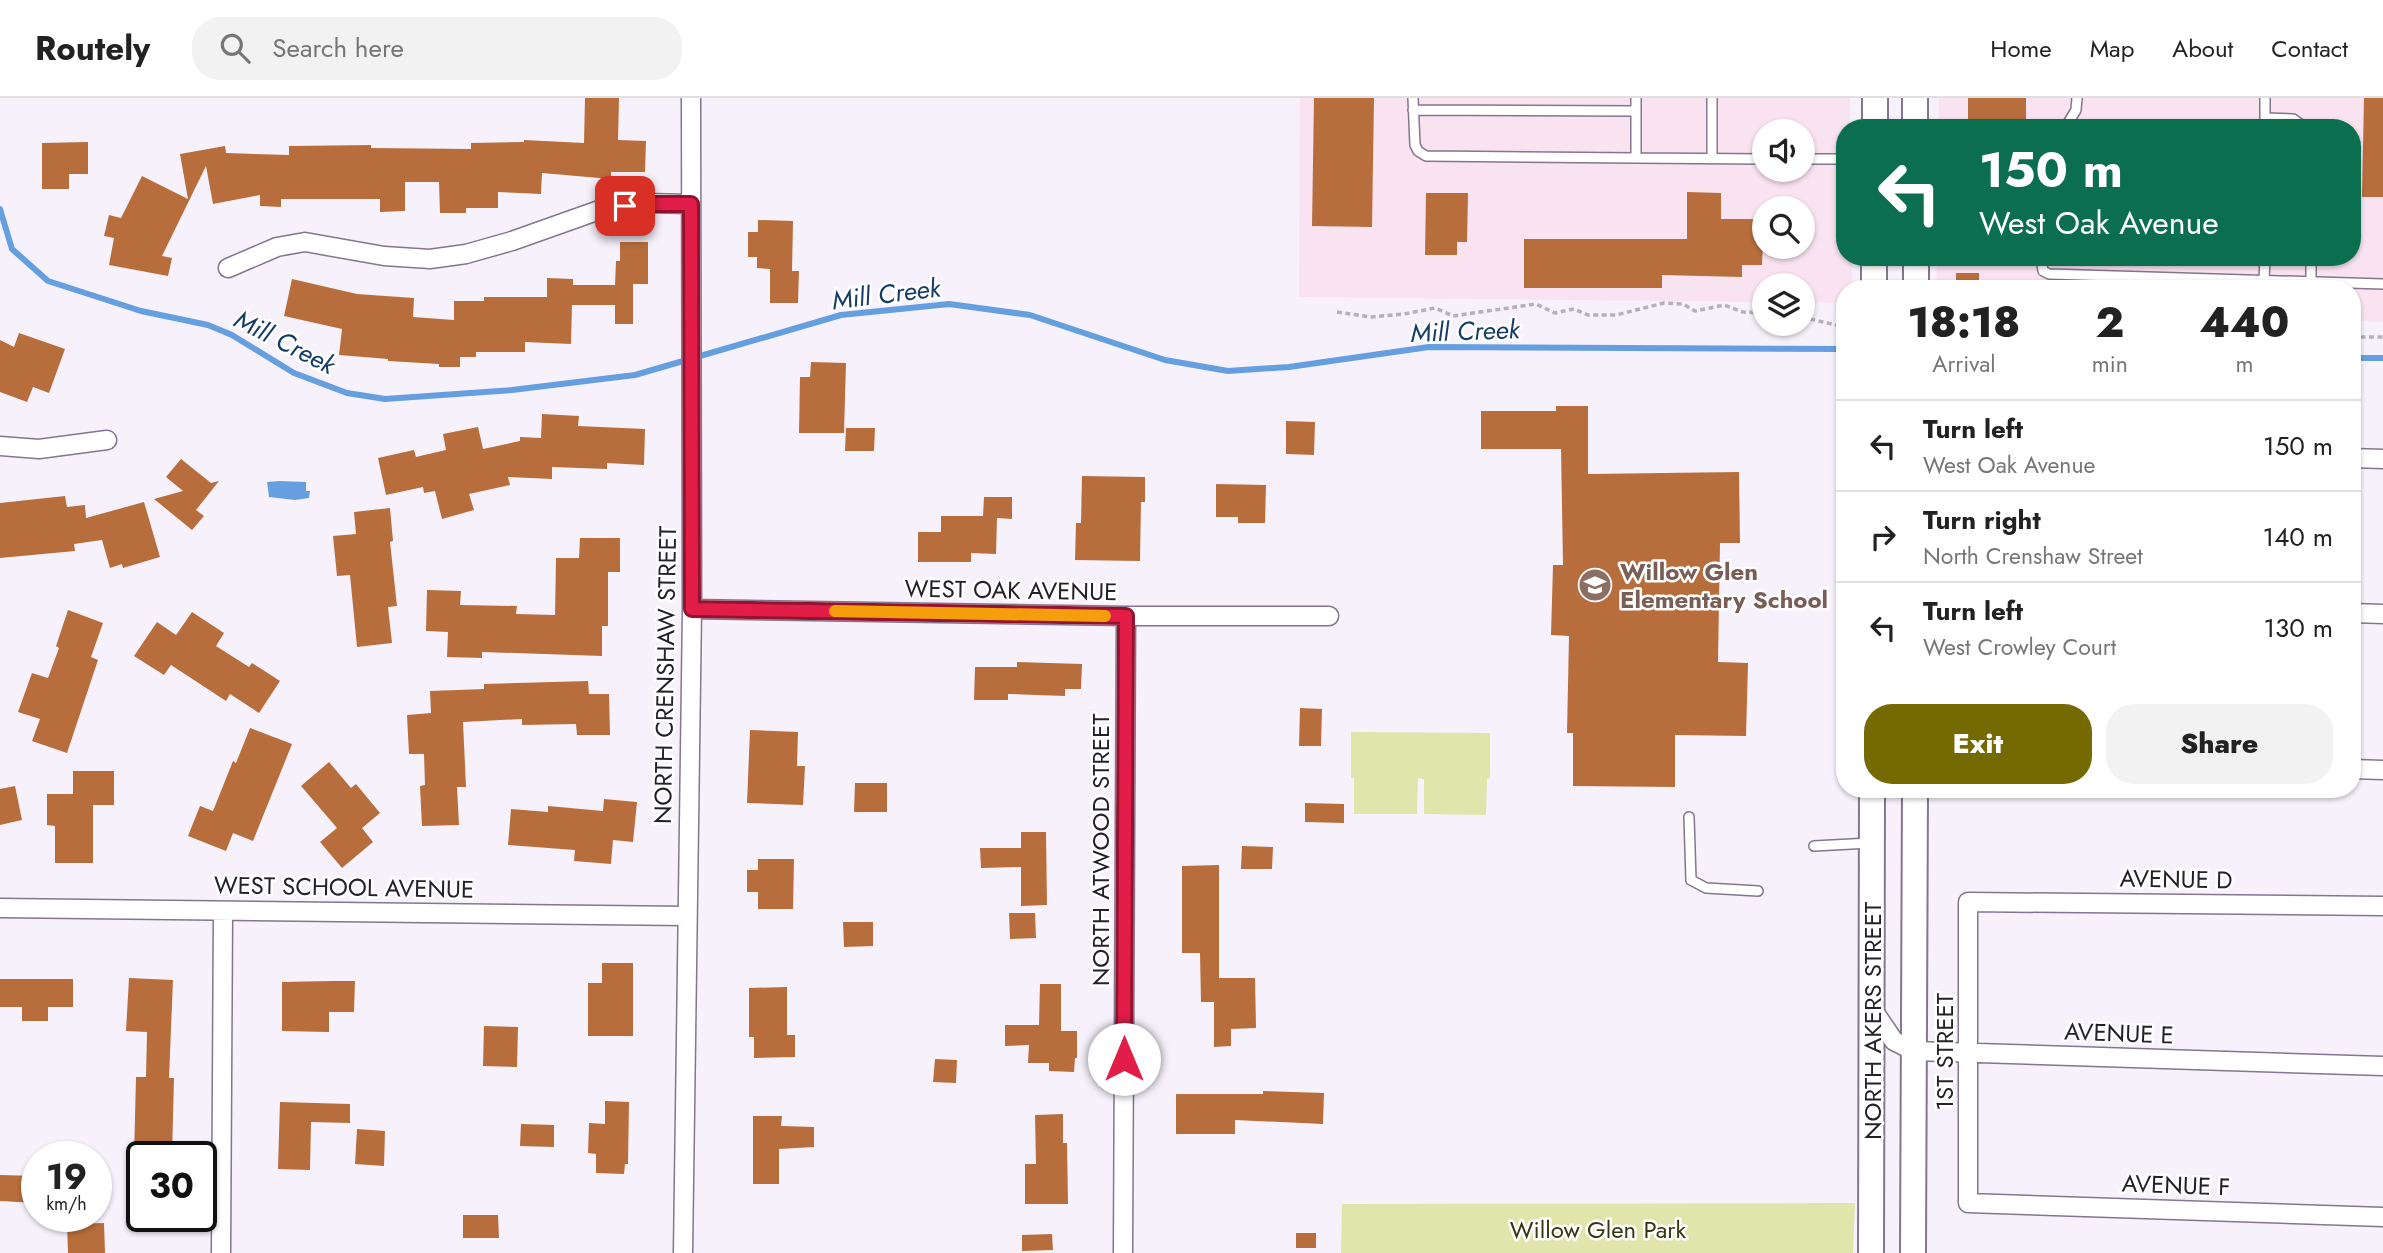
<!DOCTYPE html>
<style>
:root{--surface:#fff;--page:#f2f2f2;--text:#222;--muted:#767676;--line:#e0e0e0;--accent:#756901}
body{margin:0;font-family:Jost,sans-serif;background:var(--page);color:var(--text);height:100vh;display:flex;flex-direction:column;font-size:26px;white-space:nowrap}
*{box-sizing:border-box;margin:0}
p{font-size:23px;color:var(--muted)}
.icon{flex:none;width:38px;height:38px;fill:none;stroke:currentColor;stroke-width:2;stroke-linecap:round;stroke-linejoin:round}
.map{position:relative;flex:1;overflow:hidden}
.side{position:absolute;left:1836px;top:182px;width:525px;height:518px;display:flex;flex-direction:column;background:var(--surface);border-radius:28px;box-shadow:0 2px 5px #0004}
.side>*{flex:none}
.top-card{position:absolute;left:1836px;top:21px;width:525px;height:147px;border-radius:28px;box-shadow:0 2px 5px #0004;background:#0b6e4f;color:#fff;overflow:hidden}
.controls{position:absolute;left:1752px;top:21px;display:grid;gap:14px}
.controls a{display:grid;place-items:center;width:63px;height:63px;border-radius:50%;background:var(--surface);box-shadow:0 2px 5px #0004;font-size:35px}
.speed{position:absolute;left:21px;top:1043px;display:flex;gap:14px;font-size:35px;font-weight:700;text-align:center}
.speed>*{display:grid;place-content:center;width:91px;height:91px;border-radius:50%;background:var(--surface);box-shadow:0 2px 5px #0004;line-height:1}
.speed small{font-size:18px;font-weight:400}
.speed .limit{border:4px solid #111;border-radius:10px;background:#fff;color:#111}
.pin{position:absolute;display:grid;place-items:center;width:60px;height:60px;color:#fff;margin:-30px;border-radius:14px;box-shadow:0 4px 10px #0006}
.me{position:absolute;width:77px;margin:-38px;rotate:0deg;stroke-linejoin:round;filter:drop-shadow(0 0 5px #0008)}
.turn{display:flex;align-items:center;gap:24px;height:147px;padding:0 28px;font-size:32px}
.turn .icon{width:91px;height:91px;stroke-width:2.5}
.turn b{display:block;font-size:49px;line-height:60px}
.eta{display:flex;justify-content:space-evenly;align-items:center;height:119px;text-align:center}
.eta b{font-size:42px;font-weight:800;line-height:49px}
.action{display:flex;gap:14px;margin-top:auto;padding:14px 28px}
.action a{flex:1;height:80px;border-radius:28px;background:var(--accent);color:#fff;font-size:28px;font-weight:800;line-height:80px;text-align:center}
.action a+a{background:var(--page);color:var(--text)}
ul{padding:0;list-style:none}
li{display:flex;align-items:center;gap:21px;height:91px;padding:0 28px;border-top:2px solid var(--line)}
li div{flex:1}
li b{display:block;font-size:26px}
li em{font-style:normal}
header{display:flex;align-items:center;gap:42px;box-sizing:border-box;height:98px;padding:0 35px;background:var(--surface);border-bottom:2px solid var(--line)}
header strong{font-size:33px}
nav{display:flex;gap:38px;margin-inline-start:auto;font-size:24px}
.search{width:490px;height:63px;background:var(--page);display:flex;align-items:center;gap:18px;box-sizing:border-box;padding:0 24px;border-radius:28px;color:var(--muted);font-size:26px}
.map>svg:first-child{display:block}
.commercial{fill:#f9e3f0;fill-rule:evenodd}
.green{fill:#dfe5ab}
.water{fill:#669fdf}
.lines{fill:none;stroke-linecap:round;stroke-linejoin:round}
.stream{stroke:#669fdf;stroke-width:6}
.building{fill:#b76e3c}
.lane-casing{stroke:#83768d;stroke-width:12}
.street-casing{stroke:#83768d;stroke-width:21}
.secondary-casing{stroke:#83768d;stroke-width:28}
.path{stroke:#b6b0bb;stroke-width:3.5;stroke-dasharray:5 3.5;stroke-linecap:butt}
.lane{stroke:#fff;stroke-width:9}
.street{stroke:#fff;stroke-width:18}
.secondary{stroke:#fff;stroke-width:24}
.route-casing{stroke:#92132f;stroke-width:18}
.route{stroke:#e11d48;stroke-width:12}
.slow{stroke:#f59e0b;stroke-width:12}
.labels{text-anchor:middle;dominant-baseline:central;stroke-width:5;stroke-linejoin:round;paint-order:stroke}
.education-label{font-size:24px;font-weight:bold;fill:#785e54;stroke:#fff;text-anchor:start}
.street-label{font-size:24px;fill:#26202a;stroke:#fff}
.park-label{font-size:24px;fill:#353711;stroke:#fff}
.water-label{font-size:26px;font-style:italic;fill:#153d67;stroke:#fff}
</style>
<header>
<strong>Routely</strong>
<div class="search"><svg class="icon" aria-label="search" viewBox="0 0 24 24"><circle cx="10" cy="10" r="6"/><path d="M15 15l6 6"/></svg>Search here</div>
<nav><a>Home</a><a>Map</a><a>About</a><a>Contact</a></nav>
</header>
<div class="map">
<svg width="2383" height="1155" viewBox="0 0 2383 1155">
<rect width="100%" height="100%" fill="#f7f1fc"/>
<path class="commercial" d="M1300,0H1850V30H1844V159H1852V191H1844V205L1803,204L1802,187H1764V204L1299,199ZM1764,33H1802V72H1764ZM1764,110H1802V149H1764Z
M1939,0H2383V224L2352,223V191H1936L1937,159H2352V30H1938Z"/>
<path class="green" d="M1351,634L1490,635V680L1487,681L1486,717L1424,716V681L1418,680L1417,716H1354V680H1351Z
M1855,1105L1853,1155H1341L1342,1106Z"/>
<path class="water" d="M280,383L306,384V393H310L309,400L295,402L269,399L267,384Z"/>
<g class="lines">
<path class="stream" d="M0,111L12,151L48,183L141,213L208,227L232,237L294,275L347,295L385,301L512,292L635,277L841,217L949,206L1030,217L1165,262L1228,273L1289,269L1429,249L1840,251
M2352,260H2383"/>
</g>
<path class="building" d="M585,0H619L618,42L646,43L645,74H611V81L542,75L541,96L498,94V110H466V115H440L439,84H405V113L380,114V101H281V109L260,108V97L213,106L206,68L162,158L172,160L168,178L109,167L114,140L104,138L109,117L121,120L142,78L188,101L180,56L225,48L226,55L289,57V48L371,47V50L471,51V45L524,44V42L584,45Z
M1314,0H1374L1372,129L1312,128Z
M1968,0H2026V25H2017V30H1968Z
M2364,0H2383V99H2362Z
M88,44V76H69V91H42V45Z
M1687,94L1721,95V121H1764L1762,167H1742V179L1662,177V190H1524V141H1687Z
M1426,95H1468L1467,144H1457V157H1425Z
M758,122L793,123L792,173H799L798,205H770V171L757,170V159H748V134H758Z
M620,144H648V186H633V226H615V207H572L571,246L525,244V254H476V259H460V269H439V266L388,263V261L339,257L342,231L284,218L292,181L357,196L414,200L413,219L454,222V203H484V199H547V180L573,181V187H615L616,163H620Z
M1956,175H1979V191H1956Z
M19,235L65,251L49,295L33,289L27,304L0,294V242L14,249Z
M811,264L846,265L844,335H799L800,279H810Z
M1556,308H1588V376L1739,374L1740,445H1720L1718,564L1748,565L1746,638L1675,637V689L1573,688V635H1567L1569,538L1551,537L1553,467H1563L1561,351H1481V313H1556Z
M542,316L579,318L578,328L645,331L644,367L607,365V371L552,369V381L508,379L510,387L469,396L474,412L442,421L435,393L424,395L423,389L386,397L378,360L414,352L416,359L446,352L443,336L478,329L483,351L520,343V339L541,340Z
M1286,323L1315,324L1314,357L1286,356Z
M846,330H875L874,353H845Z
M181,361L211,385L219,383L196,412L204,418L192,432L154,401L183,393L166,379Z
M1082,378L1145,379V404H1141L1140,463L1075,462L1076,425H1081Z
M1216,386L1266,387L1265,425H1238V419H1216Z
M65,398L67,409L85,407L86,420L144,404L160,459L123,470L122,466L110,470L102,442L74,446L75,453L0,460V405Z
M984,399H1012V421L997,420L996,456L971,455V464H918V434H941V418H983Z
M390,410L393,443L390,444L397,508L388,509L392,545L357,549L350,477L337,478L333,438L356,436L354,414Z
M580,440H620V474H608V528H602V558L482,554V560L447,559L448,534L426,533L427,492L461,493L460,507L517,508L516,516L555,517L556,460H579Z
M68,512L103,525L91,559L98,562L67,655L32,643L40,621L18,614L32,575L48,580L59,550L56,548Z
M192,514L224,535L216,548L249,569L252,565L280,583L259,615L230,596L226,603L171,567L164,577L134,558L157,524L176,537Z
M1017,564L1082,566L1081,591H1065V598L1008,596V602H974L975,569H1017Z
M588,583L589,596H609L610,637H577L576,626L522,627V621L463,624L466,689H457L459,727L422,728L420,688L425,687L424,656H409L407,617L431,615L430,593L484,591V586Z
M1300,610L1322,611L1321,648H1299Z
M250,630L292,646L253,743L233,735L226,753L188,738L200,708L213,713L233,663L236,665Z
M750,632L798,634L797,668H805L803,707L747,705Z
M329,664L351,690L356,686L380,715L362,730L373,744L342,770L320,744L337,730L301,688Z
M73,673H114V707H93V765H55V728L47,727V696H73Z
M855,685H887V714H854Z
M15,688L22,722L0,727V691Z
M604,701L637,704L633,744L613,742L611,766L574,763L575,752L508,747L511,711L548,714V708L603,713Z
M1305,705L1344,706V725L1305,724Z
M1021,734H1046L1047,807L1021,808V769L981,770L980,750H1021Z
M1242,748L1273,749L1272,771H1241Z
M758,761H794L793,811H758V794H747V772H758Z
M1219,767V880H1255L1256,930L1231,931V948L1214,949V904H1201L1200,855H1182V768Z
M1009,815H1035L1036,840L1010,841Z
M843,824H873V848L844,849Z
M602,865H633V938H588V885H602Z
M129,880L173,882L169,980H174L172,1059H134L136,979H146L147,934L126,933Z
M0,881H73V909H48V923H22V909H0Z
M332,883H355L354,914H329V934L282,933V884Z
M1040,886H1061V933H1077V960H1075L1074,974L1049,973V965H1028L1029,947L1005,948V927H1039Z
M787,889V937H795V959L754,960V939H749V890Z
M484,928L518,929L517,969L483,968Z
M935,961L957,962L956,985L933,984Z
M1263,993L1324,995L1323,1026L1235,1022V1036H1176V996H1263Z
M605,1003L629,1004L628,1066H625L624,1076L596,1075V1056L588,1055L589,1025L605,1026Z
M280,1004L350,1006V1025L311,1024L310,1072L278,1071Z
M1063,1016V1045H1067L1068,1106H1025V1066H1036L1035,1017Z
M753,1018H782L781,1028L814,1029V1049L779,1051V1086H753Z
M521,1026L554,1027V1049L520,1048Z
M357,1031L385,1033L384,1068L355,1066Z
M0,1077L37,1078V1105L0,1103Z
M463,1117H498L499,1140H463Z
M104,1125L105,1155H68L67,1126Z
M1296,1135H1316V1150H1296Z
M1052,1136L1053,1152L1022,1153V1137Z"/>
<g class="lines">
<defs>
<path id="lane" d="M1413,0L1415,47L1418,53L1426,58L1636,60V0
M1712,0V61
M2265,0V30
M1413,12L1636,13
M2265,20L2293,21L2306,30
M2065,30L2076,12L2077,0
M1636,60L1764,61
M1802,61H1844
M2041,159L2043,173L2049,176L2383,186
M2264,183L2265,159
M2311,185V159
M1689,719L1691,782L1706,790L1758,793
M1814,748L1870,745"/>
<path id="street" d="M228,170L277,149L305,144L384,158L430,161L466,156L512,143L605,110L644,105L691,106
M0,348L39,351L107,342
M2352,360L2383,361
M692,511L1126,518H1329
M2352,515L2383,516
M2352,671L2383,672
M2383,808L1968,804V1105L2383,1119
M0,810L687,818
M1873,912L1894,943L1914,953L2383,968
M221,1155L223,813
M683,1155L692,511L691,0
M1123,1155L1126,518"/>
<path id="secondary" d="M1875,0V30
M1915,0V30
M1916,159V191
M1874,191V159
M1871,1155L1872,691
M1913,1155L1915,691"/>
</defs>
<use href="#lane" class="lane-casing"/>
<use href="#street" class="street-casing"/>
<use href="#secondary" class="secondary-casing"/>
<path class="path" d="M1337,214L1370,219L1404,216L1435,210L1453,218L1536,206L1555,215L1574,211L1588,217H1616L1664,205L1683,206L1695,213L1724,207L1743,214L1764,215
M1802,219L1844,229
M2352,239H2383"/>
<use href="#lane" class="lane"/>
<use href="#street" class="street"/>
<use href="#secondary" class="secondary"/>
</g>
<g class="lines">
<defs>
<path id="route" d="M625,108L644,106H691L692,511L1126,518L1124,961"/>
</defs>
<use href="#route" class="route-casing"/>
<use href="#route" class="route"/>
<path class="slow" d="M835,513L1105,518"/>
</g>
<defs>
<symbol id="school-disc" viewBox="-11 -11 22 22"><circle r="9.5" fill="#8d6e63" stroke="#fff"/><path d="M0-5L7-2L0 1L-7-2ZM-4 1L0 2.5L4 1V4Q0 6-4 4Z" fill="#fff"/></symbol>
</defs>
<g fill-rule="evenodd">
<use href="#school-disc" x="1576" y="468" width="38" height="38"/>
</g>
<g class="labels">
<g class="education-label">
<text x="1620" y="473">Willow Glen<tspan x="1620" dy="28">Elementary School</tspan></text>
</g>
<g class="street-label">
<text transform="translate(1011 492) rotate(1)">WEST OAK AVENUE</text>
<text transform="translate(665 577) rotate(-89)">NORTH CRENSHAW STREET</text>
<text transform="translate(1100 752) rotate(-90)">NORTH ATWOOD STREET</text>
<text transform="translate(2176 781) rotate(1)">AVENUE D</text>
<text transform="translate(344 789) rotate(1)">WEST SCHOOL AVENUE</text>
<text transform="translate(1872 923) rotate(-90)">NORTH AKERS STREET</text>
<text transform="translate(2119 935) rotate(2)">AVENUE E</text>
<text transform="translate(1944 954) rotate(-90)">1ST STREET</text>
<text transform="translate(2176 1087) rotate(2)">AVENUE F</text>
</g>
<g class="park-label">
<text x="1598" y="1131">Willow Glen Park</text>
</g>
<g class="water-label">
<text transform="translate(886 196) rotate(-7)">Mill Creek</text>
<text transform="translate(1465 233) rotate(-2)">Mill Creek</text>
<text transform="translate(285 244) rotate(27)">Mill Creek</text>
</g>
</g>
</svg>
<div class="controls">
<a><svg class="icon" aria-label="sound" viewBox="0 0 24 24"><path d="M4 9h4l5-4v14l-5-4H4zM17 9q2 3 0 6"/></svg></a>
<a><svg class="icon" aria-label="search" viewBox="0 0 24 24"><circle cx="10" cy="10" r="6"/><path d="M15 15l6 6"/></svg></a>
<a><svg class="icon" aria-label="layers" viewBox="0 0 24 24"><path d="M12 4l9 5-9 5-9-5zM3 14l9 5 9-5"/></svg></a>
</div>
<div class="speed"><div>19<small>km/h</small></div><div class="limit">30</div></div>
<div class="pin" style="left:625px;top:108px;background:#d93025"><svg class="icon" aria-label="arrive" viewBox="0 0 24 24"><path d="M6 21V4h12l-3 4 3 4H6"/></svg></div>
<svg class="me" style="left:1124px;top:961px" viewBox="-20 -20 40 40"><circle r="19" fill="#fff"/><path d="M0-13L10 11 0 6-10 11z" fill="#e11d48"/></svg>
<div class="top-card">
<div class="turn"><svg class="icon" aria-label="left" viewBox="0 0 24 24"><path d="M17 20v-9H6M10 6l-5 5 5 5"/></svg><div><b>150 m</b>West Oak Avenue</div></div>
</div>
<section class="side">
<div class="eta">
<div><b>18:18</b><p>Arrival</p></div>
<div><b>2</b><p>min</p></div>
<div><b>440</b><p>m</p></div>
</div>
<ul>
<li><svg class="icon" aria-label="left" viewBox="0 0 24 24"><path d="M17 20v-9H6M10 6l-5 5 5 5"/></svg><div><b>Turn left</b><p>West Oak Avenue</p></div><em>150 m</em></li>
<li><svg class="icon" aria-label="right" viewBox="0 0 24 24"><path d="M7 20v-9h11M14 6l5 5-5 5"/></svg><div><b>Turn right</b><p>North Crenshaw Street</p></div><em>140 m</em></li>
<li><svg class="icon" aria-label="left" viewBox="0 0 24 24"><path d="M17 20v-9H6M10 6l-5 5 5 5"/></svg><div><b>Turn left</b><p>West Crowley Court</p></div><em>130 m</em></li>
</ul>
<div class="action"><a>Exit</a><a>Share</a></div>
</section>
</div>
